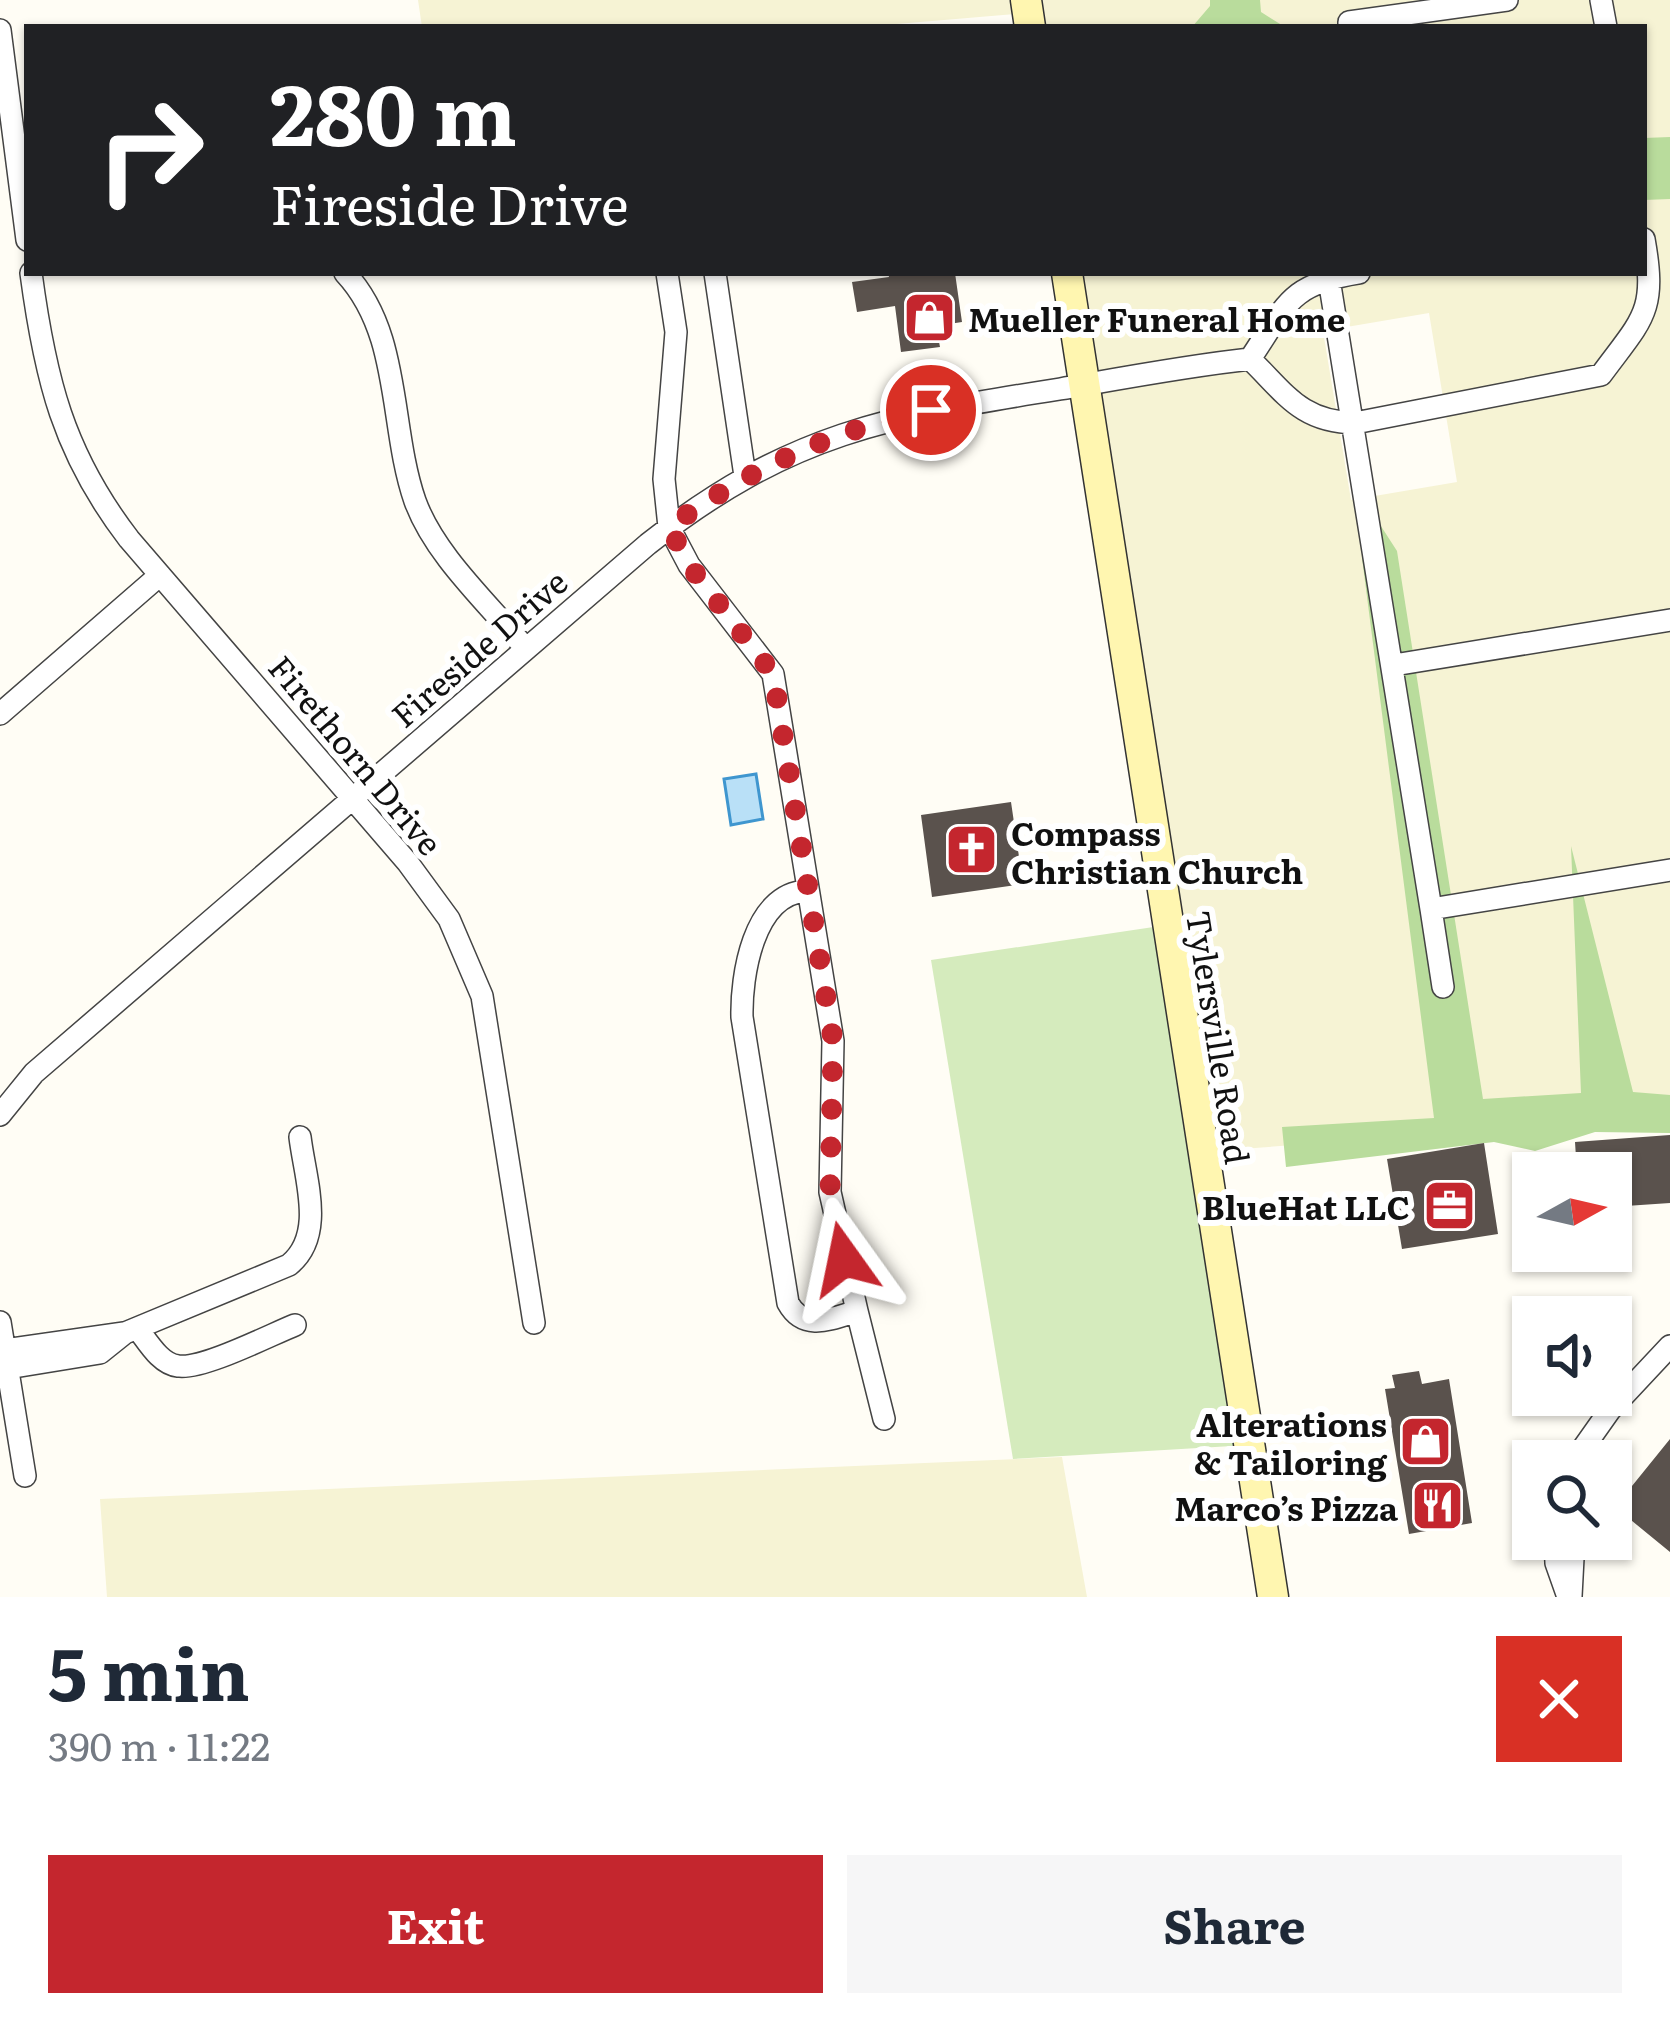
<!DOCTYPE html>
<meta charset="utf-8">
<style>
:root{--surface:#fff;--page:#f6f6f7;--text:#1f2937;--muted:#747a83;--accent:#c4262e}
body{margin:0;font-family:Literata,serif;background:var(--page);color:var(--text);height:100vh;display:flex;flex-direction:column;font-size:45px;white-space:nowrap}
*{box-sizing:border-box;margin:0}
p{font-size:39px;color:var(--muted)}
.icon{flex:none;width:66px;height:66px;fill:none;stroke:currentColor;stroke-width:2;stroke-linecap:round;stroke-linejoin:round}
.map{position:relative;height:1597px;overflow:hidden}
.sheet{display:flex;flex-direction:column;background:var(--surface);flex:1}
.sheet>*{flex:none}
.banner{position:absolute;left:24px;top:24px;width:1623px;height:252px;border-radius:0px;box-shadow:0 3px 9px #0004;background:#202124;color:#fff;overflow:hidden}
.needle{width:78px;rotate:82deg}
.buttons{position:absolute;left:1512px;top:1152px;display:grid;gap:24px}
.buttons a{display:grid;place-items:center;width:120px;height:120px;border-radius:0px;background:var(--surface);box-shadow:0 3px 9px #0004;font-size:60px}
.pin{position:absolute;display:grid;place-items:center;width:102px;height:102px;color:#fff;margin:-51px;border:6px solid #fff;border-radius:50%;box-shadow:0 3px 12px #0007}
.me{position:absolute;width:132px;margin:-66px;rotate:348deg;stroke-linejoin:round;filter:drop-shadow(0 0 9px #0008)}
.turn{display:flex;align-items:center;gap:42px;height:252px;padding:0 48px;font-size:54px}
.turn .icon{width:156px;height:156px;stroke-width:2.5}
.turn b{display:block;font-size:84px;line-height:102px}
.round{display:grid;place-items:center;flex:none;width:126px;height:126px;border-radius:0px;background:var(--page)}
.headline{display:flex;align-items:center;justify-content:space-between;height:204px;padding:0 48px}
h1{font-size:72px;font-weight:700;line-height:90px}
.action{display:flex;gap:24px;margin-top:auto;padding:24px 48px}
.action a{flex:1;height:138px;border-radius:0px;background:var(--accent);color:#fff;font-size:48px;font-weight:700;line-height:138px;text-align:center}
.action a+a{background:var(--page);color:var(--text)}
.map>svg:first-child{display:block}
.farmland{fill:#f6f3d4;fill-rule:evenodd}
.green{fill:#d5ebbd}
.forest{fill:#b9dc9c}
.water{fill:#b9e0f7;stroke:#3f96cf;stroke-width:3}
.building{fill:#5a524d}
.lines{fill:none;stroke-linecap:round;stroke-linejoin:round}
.street-casing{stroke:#444;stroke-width:24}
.secondary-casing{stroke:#333;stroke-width:33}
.street{stroke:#fff;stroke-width:21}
.secondary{stroke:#fff6b0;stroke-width:30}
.route{stroke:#c4262e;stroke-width:21;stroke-dasharray:0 37.8}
.labels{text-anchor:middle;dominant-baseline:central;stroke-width:12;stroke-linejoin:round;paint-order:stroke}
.poi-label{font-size:33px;font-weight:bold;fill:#111;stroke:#fff;text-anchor:end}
.street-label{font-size:33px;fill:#111;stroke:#fff}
</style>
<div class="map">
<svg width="1670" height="1597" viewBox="0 0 1670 1597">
<rect width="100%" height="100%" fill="#fffdf5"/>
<path class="farmland" d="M418,0H1670V1117L1201,1152L1067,273H1644V27H1030L1027,13L861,27H422ZM1429,313L1457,482L1351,500L1323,331Z
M1062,1457L1087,1597H107L100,1499Z"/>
<path class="green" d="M1167,925L1249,1445L1013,1459L931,960Z"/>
<path class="forest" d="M1210,0H1260L1261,12L1285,27H1192L1210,6Z
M1670,137V199L1644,200V138Z
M1377,520L1397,551L1483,1099L1581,1093L1571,846L1633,1092L1670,1095V1133L1595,1132L1535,1151L1494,1142L1286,1167L1282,1127L1434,1118L1362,558Z"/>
<path class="water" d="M756,774L763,819L731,825L724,779Z"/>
<path class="building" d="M888,273H955L962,322L936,326L940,347L901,352L895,306L857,312L852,282L889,277Z
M1011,802L1023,884L932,897L921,815Z
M1670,1135V1203L1611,1207V1173H1577L1575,1142Z
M1484,1143L1498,1234L1402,1249L1387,1159Z
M1419,1371L1422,1384L1449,1379L1472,1523L1409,1534L1385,1389L1395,1388L1392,1375Z
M1670,1439V1552L1615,1507Z"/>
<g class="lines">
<defs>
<path id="street" d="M1601,0L1606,27
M1349,27V22L1507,0
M0,30L27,240
M31,273C45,378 63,453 129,539L408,863L449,919L482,996L534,1323
M345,273C402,334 389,426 415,501C435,556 489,604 526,649
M667,273L676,332L664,479L669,527L689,565L773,674L833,1041L830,1192L857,1311C831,1319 804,1332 788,1303L742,1017C741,977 753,894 806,891
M715,273L745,476
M1328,273L1431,909L1670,870
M1250,359C1286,394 1301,422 1355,423L1601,375C1643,318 1657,312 1644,239
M1394,665L1670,620
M0,714L160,575
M1431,909L1443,987
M0,1115L34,1073L648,544C789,433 888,416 1060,389C1123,378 1186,366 1250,359C1287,304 1289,284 1359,273
M857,1311L884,1419
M0,1322L25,1476
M137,1328C148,1342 160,1364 178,1366C202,1370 270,1335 295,1325
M5,1350L124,1333
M8,1368L100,1353L125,1333L289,1265C326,1235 305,1179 300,1137
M1574,1461L1610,1410L1670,1346
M1555,1539L1556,1563L1568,1597
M1571,1596L1574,1539"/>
<path id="secondary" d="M1026,0L1030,27
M1067,273L1273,1597"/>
</defs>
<use href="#street" class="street-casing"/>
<use href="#secondary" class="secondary-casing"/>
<use href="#street" class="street"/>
<use href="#secondary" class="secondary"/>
</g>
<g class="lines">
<path class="route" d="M844,1259L830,1192L833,1040L773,674L689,565L669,527C751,469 831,430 931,410"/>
</g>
<defs>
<symbol id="shop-square" viewBox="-11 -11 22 22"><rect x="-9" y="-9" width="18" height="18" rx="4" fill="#c4262e" stroke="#fff"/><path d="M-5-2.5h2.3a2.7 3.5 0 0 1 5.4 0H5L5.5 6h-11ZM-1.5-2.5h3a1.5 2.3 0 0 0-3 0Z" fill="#fff"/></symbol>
<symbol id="church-square" viewBox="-11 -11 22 22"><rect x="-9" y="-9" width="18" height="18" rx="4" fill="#c4262e" stroke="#fff"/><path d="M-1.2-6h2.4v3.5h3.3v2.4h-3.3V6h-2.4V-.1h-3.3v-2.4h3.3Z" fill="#fff"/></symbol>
<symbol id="office-square" viewBox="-11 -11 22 22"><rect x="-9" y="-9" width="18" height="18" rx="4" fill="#c4262e" stroke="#fff"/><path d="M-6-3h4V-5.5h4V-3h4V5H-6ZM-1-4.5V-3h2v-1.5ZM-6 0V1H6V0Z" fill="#fff"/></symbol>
<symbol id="restaurant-square" viewBox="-11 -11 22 22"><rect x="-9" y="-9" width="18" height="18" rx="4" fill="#c4262e" stroke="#fff"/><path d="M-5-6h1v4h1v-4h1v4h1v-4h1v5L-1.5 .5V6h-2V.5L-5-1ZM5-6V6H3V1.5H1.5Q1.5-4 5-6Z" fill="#fff"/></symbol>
</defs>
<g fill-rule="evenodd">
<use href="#shop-square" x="900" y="288" width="59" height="59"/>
<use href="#church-square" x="942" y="820" width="59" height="59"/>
<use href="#office-square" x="1420" y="1176" width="59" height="59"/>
<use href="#shop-square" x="1396" y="1412" width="59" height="59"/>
<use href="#restaurant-square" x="1408" y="1476" width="59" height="59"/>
</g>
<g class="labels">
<g class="poi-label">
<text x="968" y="317" text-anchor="start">Mueller Funeral Home</text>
<text x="1011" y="831" text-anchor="start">Compass<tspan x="1011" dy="38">Christian Church</tspan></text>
<text x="1410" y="1205">BlueHat LLC</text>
<text x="1387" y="1422">Alterations<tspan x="1387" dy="38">&amp; Tailoring</tspan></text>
<text x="1398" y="1506">Marco’s Pizza</text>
</g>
<g class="street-label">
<text transform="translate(478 647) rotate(-41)">Fireside Drive</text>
<text transform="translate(357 754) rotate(50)">Firethorn Drive</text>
<text transform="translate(1220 1037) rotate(81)">Tylersville Road</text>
</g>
</g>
</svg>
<div class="buttons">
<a><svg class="needle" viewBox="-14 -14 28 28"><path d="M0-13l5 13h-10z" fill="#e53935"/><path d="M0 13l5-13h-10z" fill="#747a83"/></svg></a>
<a><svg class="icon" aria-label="sound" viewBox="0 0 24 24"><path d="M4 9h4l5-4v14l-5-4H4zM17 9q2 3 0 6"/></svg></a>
<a><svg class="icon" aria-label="search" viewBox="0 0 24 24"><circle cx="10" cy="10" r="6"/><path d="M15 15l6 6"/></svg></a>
</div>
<div class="pin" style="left:931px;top:410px;background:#d93025"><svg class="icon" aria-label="arrive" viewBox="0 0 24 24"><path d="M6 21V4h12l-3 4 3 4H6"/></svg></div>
<svg class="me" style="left:844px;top:1259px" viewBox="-20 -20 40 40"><path d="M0-17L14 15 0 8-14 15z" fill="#c4262e" stroke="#fff" stroke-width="4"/></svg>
<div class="banner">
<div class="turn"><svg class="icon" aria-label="right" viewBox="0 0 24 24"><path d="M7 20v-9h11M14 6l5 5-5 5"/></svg><div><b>280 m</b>Fireside Drive</div></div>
</div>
</div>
<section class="sheet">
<div class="headline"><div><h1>5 min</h1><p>390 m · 11:22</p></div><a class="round" style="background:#d93025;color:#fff"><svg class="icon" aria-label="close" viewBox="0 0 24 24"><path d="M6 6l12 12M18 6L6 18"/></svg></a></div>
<div class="action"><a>Exit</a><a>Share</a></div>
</section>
